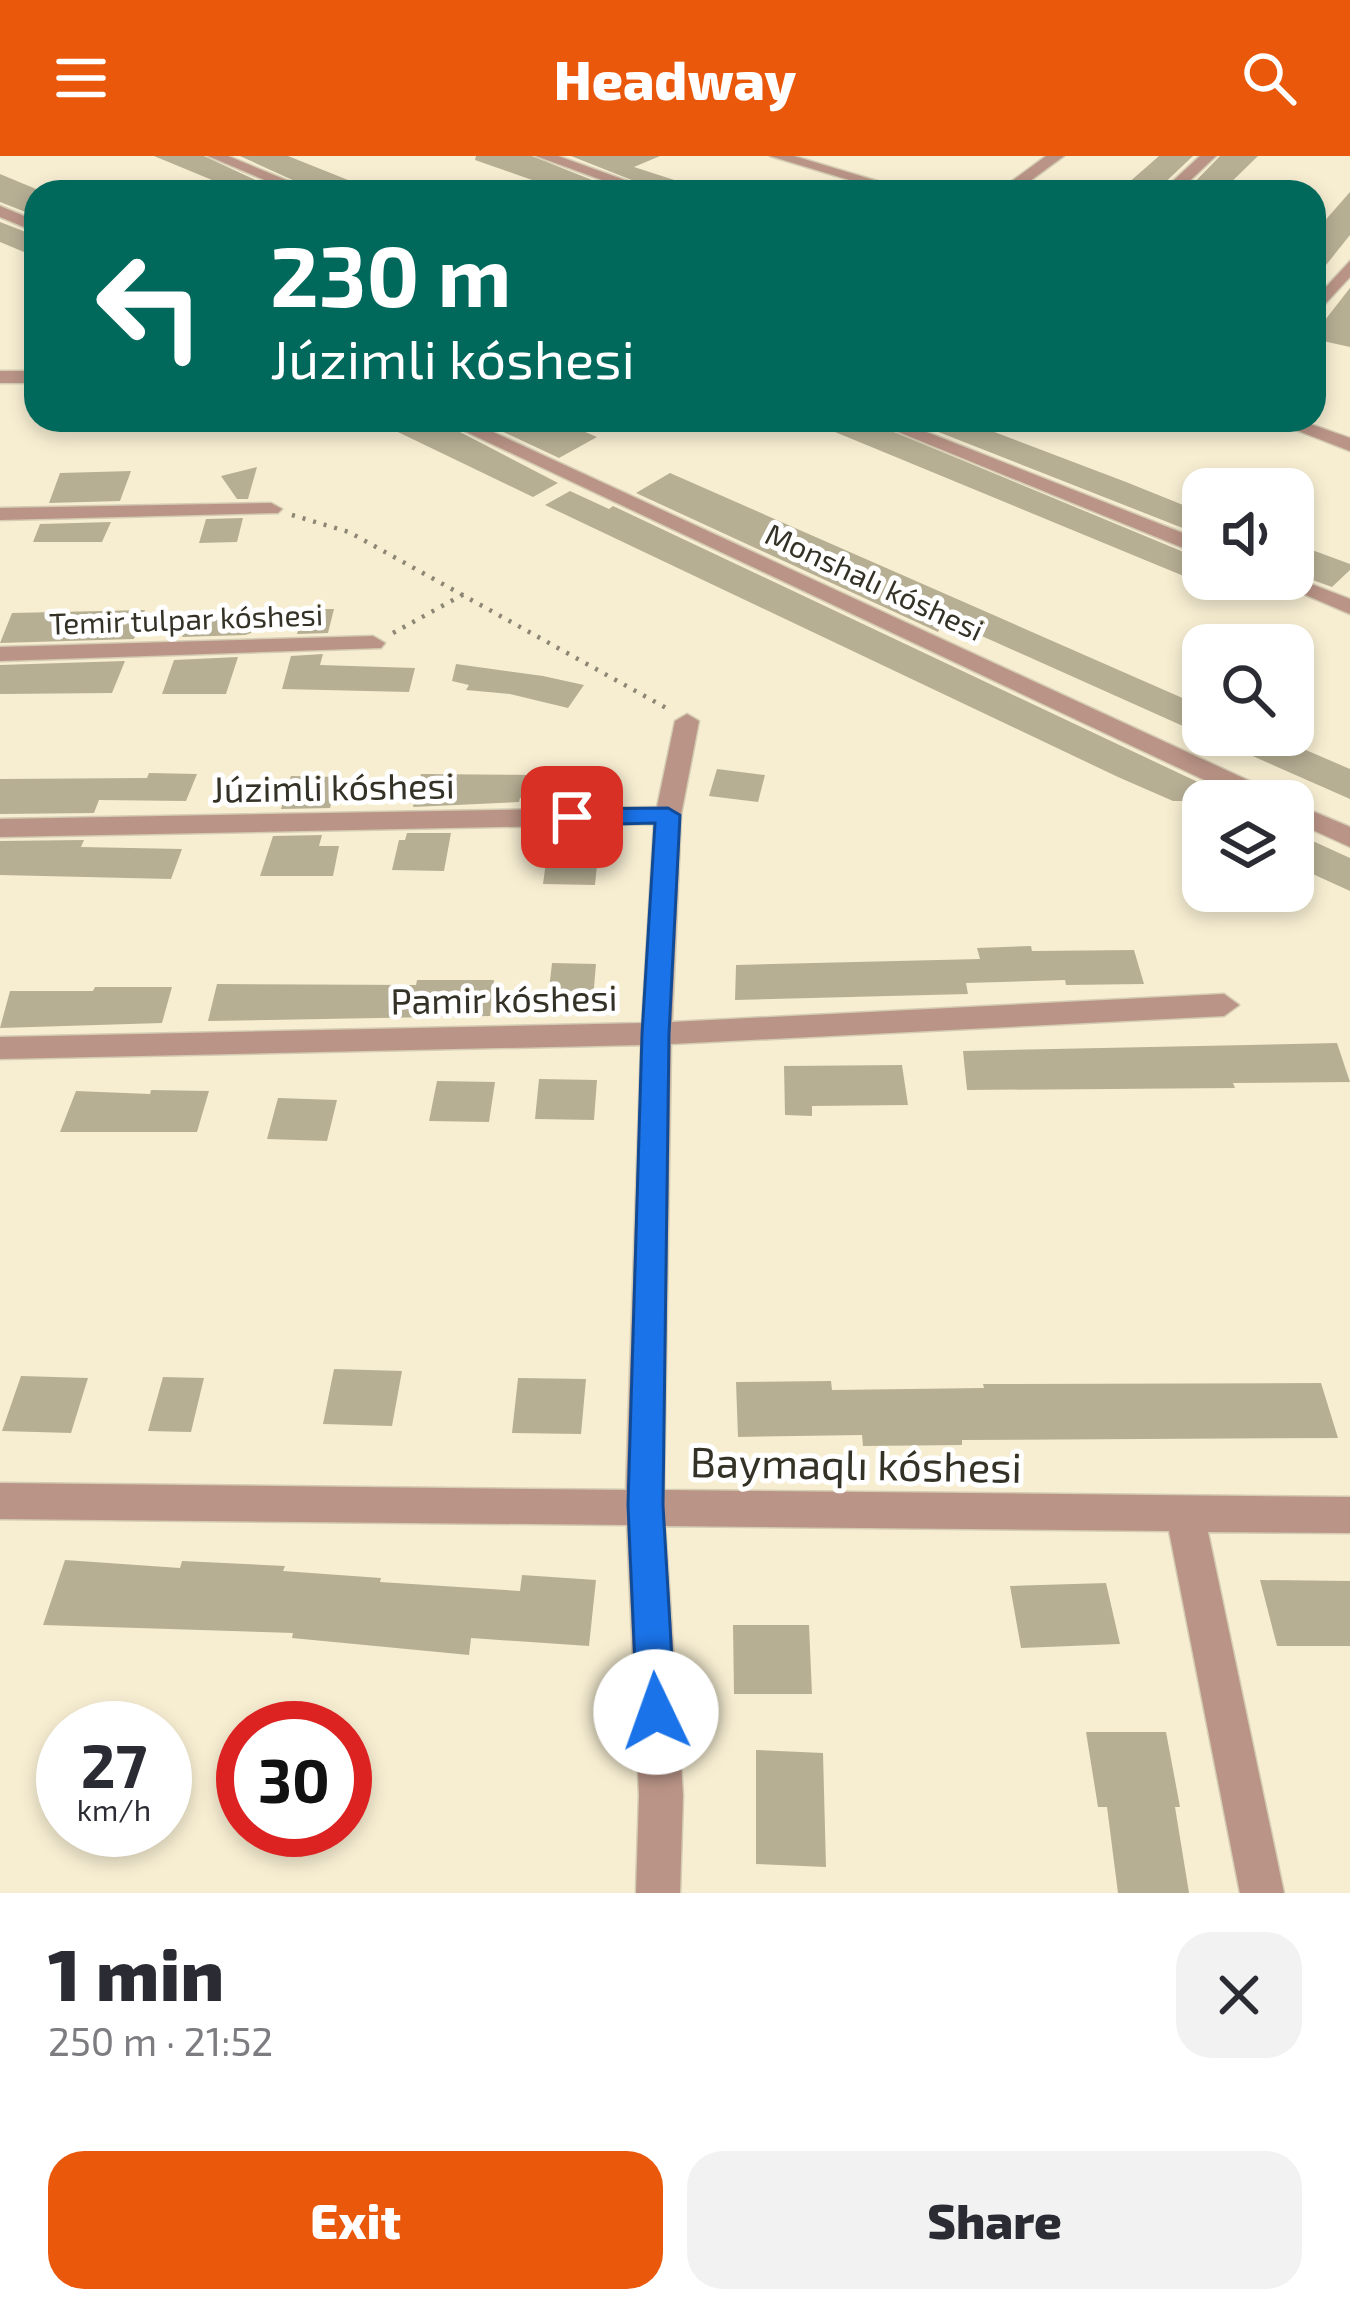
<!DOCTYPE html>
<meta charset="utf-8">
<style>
:root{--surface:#fff;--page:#f2f2f3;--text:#2b2b33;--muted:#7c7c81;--accent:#ea580c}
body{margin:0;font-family:"Exo 2",sans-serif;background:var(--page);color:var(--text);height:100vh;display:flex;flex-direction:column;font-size:45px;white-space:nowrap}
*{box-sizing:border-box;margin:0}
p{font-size:39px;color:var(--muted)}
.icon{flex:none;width:66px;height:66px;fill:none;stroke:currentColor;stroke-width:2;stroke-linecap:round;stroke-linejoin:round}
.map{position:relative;height:1737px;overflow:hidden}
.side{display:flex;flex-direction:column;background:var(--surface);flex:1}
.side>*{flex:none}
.top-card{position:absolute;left:24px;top:24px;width:1302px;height:252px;border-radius:36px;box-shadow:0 6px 18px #0003;background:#00695c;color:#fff;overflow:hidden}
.controls{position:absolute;left:1182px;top:312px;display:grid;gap:24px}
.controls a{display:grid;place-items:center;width:132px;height:132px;border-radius:24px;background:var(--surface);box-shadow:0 6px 18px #0003;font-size:60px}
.speed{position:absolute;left:36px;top:1545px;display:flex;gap:24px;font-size:60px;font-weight:700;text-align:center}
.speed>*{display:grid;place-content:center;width:156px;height:156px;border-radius:50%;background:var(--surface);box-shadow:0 6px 18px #0003;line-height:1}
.speed small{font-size:30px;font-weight:400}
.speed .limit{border:18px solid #d22;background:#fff;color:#111}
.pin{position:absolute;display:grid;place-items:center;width:102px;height:102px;color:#fff;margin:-51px;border-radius:24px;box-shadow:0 6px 18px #0006}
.me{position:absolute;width:132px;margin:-66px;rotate:357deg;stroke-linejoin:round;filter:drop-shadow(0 0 9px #0008)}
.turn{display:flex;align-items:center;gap:42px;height:252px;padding:0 48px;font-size:54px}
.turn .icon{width:156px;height:156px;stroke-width:2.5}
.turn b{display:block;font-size:84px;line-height:102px}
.round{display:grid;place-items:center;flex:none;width:126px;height:126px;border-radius:36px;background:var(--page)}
.headline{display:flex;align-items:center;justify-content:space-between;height:204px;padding:0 48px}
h1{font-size:72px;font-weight:800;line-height:90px}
.button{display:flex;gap:24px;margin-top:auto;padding:24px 48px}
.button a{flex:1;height:138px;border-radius:36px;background:var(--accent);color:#fff;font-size:48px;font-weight:800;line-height:138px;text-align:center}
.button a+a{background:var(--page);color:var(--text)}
header{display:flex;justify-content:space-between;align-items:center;height:156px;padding:0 48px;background:var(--accent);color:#fff;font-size:54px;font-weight:800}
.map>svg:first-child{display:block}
.building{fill:#b7af94}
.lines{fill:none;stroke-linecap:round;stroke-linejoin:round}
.minor-casing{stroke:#d4ccb3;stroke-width:3}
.path{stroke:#8c8774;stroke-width:4.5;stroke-dasharray:3 8;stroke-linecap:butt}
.minor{fill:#ba9487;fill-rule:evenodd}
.route{fill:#1a73e8;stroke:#114b97;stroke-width:3}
.labels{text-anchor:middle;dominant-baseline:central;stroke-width:10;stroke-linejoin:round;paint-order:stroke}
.far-street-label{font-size:30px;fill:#343126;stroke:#fff}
.street-label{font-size:36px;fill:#343126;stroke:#fff}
.near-street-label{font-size:42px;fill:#343126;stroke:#fff}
</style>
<header><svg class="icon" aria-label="menu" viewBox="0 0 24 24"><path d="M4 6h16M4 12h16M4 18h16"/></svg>Headway<svg class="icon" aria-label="search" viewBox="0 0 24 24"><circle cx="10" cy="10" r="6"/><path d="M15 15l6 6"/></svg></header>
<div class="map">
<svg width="1350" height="1737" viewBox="0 0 1350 1737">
<rect width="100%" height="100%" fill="#f7eed2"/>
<path class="building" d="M154,0H204L281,36H241Z
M240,0H288L378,36H319Z
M476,0H532L622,36H566L475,4Z
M571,0H660L634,11L696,31L695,36H662Z
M1159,0H1193L1157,34L1127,28Z
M1220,0H1258L1221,36H1185Z
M0,18L36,33V60L0,46Z
M1350,36V79L1314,124V77Z
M0,66L36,80V101L0,86Z
M1350,132V191L1314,183V178Z
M373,264H437L558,327L533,341Z
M478,264H557L597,281L559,302Z
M806,264H865L1203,404V428Z
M908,264H963L1126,326L1203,357V380Z
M257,311L248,343H237L221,320Z
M131,315L120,345L49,347L60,317Z
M670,317L1203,551V579L944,463L938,476L636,337Z
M570,335L609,353L613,350L1238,645H1173L1118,621L545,349Z
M243,362L237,386L199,387L206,363Z
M111,366L102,386H33L40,368Z
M1293,387L1350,408V414L1332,431L1293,417Z
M303,453H334L328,477L297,478Z
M145,454L134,483L0,487L12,457Z
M191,455H257L251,477L245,479L182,481Z
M323,498L320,509L415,512L409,536L282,533L291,500Z
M238,501L226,538H162L174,504Z
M125,505L112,537L0,538V509Z
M456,508L543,520L584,529L568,552L510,538L466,534L469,529L452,525Z
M1205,579H1271L1350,613V643Z
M717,613L765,619L758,646L709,640Z
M551,615L599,616L596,643L520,642L519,646L413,651L421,618L550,619Z
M149,617L197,618L186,645L99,644L94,657L0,658V623L147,622Z
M291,620L339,621L330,652L281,653Z
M1293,676L1350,702V735L1293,709Z
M407,677H451L444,715L392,714L399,684H405Z
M322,679L319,690H339L333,720H260L273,680Z
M84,684L81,691L182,693L171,723L0,719V685Z
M547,698L598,699L595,729L543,728Z
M1031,790L1032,795L1134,794L1144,828L1066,829L1065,824L966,827L968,838L735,844L736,809L980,803L977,792Z
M552,807L596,808L593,843L548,842Z
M417,824H494L490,860L208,865L217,828L416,829Z
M95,831H172L162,867L0,872L10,835H93Z
M1337,887L1350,926L1233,927L1235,932L967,934L963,895Z
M902,909L908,949L812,950V960L785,959L784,910Z
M539,923L597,924L594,964L535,963Z
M437,925L495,926L489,966L429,965Z
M151,934L209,935L197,976H60L76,935L150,938Z
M278,942L337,944L327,985L267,983Z
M334,1213L402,1215L392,1270L323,1268Z
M21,1220L88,1222L71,1277L2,1275Z
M163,1221L204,1222L191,1276L148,1275Z
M518,1222L586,1223L581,1278L512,1277Z
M831,1225L832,1234L984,1232L983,1228L1321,1227L1338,1282L962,1284V1289L863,1290L862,1279L738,1281L736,1226Z
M65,1404L180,1412L182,1405L285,1410L283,1415L381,1422L380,1426L520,1435L522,1419L596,1424L589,1490L471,1482L469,1499L292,1482L293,1477L43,1469Z
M1260,1424L1350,1425V1490H1277Z
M1106,1427L1120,1488L1021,1492L1010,1430Z
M733,1469H809L812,1538H734Z
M1086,1576H1166L1180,1651H1175L1189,1737H1118L1107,1651H1098Z
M756,1594L823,1597L826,1711L756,1708Z"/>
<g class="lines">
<defs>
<path id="minor" d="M208,0H228L315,36H293Z
M536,0H558L658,36H635Z
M770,0H794L914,36H889Z
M1046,0H1064L1015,36H997Z
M1200,0H1216L1178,36H1161Z
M0,50L36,65V76L0,61Z
M1350,105V121L1314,160V144Z
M0,215H36V227H0Z
M441,264H467L1280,639L1284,645H1249Z
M869,264H896L1203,385V400Z
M1270,264H1299L1350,282V295Z
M271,347L282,353L278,357L0,364V352Z
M1293,421L1350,443V458L1268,423Z
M373,480L385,487L381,492L0,505V491Z
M687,558L699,565L681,659L672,866L1224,838L1239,849L1224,860L671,888L664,1334L1350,1341V1377L1208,1376L1284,1737H1240L1169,1375L665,1370L683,1639L680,1737H636L639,1639L627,1369L0,1363V1327L626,1334L641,889L0,903V881L642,867L654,668L0,681V663L657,651L675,565Z
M1293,647L1350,671V691L1293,665Z"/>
</defs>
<use href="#minor" class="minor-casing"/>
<path class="path" d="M292,359L349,376L668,553
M393,477L464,438"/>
<use href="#minor" class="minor"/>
</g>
<path class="route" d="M668,652L680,659L669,878L663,1349L675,1556L670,1570L656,1575L643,1570L637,1556L628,1349L642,878L655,667L572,669L560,661L572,653Z"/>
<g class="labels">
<g class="far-street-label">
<text transform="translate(875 425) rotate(25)">Monshalı kóshesi</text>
<text transform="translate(186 462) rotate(-2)">Temir tulpar kóshesi</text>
</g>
<g class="street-label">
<text transform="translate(333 630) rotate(-1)">Júzimli kóshesi</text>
<text transform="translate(504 842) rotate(-1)">Pamir kóshesi</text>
</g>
<g class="near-street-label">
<text transform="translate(856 1307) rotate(1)">Baymaqlı kóshesi</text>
</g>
</g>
</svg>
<div class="controls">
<a><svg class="icon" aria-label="sound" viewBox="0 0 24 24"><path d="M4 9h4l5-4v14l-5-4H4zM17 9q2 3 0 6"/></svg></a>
<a><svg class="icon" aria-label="search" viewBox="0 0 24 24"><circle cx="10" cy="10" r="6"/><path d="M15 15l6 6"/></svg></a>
<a><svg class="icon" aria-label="layers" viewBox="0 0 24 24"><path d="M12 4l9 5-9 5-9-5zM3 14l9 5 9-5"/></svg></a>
</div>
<div class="speed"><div>27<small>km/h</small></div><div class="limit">30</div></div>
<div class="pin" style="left:572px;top:661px;background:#d93025"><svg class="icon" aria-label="arrive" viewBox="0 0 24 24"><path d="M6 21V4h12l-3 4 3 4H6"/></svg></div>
<svg class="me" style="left:656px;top:1556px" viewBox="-20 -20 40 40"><circle r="19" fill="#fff"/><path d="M0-13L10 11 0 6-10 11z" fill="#1a73e8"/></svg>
<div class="top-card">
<div class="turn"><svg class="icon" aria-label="left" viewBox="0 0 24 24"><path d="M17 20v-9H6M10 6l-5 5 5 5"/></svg><div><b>230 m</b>Júzimli kóshesi</div></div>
</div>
</div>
<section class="side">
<div class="headline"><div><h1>1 min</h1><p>250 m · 21:52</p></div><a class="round"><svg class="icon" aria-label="close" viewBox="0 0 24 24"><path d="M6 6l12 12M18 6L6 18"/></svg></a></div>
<div class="button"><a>Exit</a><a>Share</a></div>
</section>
